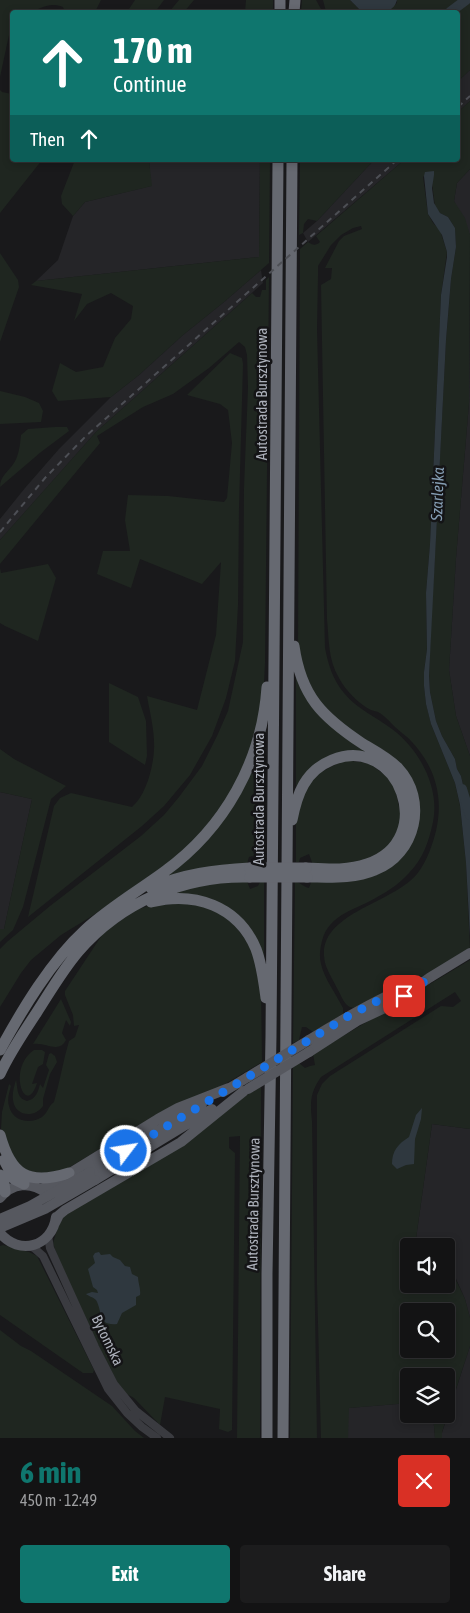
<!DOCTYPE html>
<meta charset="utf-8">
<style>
:root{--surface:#131314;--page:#1c1c1d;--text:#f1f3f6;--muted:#9d9ea0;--line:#323234;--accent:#0f766e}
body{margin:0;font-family:"Asap Condensed",sans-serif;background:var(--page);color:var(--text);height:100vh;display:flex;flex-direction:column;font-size:19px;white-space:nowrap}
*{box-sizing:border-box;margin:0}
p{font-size:16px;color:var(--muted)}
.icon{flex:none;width:28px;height:28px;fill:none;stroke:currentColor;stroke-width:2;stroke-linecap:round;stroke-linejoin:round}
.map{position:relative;height:1438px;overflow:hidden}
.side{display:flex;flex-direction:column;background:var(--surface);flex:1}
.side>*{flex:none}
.top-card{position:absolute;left:10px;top:10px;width:450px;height:152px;border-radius:5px;box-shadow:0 2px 8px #0003,0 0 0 1px var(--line);background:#0f766e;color:#fff;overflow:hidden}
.tools{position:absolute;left:400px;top:1238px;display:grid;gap:10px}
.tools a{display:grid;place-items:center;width:55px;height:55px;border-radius:5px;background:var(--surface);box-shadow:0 2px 8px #0003,0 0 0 1px var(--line);font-size:25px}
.pin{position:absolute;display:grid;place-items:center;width:42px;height:42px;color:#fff;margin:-21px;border-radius:10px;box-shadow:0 2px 8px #0006}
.me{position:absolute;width:55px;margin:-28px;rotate:59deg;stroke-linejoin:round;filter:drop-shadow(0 0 4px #0008)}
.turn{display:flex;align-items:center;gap:18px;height:105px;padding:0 20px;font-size:22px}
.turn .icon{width:65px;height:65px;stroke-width:2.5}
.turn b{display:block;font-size:35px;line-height:42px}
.then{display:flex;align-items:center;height:48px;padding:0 20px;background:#0003;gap:10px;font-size:19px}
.round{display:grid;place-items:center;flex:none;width:52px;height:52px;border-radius:5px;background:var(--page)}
.summary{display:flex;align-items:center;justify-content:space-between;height:85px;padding:0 20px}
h1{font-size:30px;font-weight:700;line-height:38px;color:var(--accent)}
.cta{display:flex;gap:10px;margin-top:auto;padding:10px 20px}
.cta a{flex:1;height:58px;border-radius:5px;background:var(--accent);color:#fff;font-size:20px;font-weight:700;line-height:58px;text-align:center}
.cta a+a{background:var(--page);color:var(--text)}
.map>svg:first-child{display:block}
.built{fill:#252528}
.green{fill:#1f2620;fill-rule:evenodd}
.water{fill:#2f383f}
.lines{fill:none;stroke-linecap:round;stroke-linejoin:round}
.river{stroke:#2f383f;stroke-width:10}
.minor{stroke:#3a3b40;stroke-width:8}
.major{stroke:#56585f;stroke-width:10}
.highway{stroke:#666971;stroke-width:11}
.rail{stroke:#4d4f55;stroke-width:2;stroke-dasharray:6 5;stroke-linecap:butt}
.major-bridge{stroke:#56585f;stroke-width:10}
.highway-bridge{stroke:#666971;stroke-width:11}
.route{stroke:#1a73e8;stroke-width:9;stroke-dasharray:0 16.2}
.labels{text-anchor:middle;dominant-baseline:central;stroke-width:5;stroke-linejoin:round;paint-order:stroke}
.street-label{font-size:15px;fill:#acb0ba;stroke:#141416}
.water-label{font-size:16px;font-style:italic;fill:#859db3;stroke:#141416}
</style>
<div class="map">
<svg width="470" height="1438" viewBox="0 0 470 1438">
<rect width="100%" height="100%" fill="#19191b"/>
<path class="built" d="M470,70V101L458,112V81Z
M149,160H260L259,257L36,281L58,260L73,216L85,202L151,186Z
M374,160H404L308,242L303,233L317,221Z
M470,169V247V235L454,201L457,183Z
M261,270L263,283L96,432L0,540V519L25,488L59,449L111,397L139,375L183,335L224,302Z
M470,292V756L456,716L449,670L456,558L469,403Z
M0,792L32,799L4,929H0Z
M432,1124L470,1129V1318L465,1299L453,1272L446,1268V1246H415Z
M470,1346V1438H442V1433Z
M409,1403V1414H433L435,1438H348V1408Z"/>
<path class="green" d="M0,0H101L95,12H65L63,7C47,1 40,11 26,12C21,13 17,12 12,12V21L0,77Z
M135,0H164L155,12H127Z
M179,0H194L184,12H169Z
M246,0H273V12H245Z
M302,0H316L321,9L322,12H301Z
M323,0H350C353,3 361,11 362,12H326Z
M397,0H470V70L458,81V12H386L397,3Z
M0,90L2,92L12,94V160H42L0,213Z
M470,101V169L457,183L454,201L465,218L470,235L469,403L456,558L449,670L456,716L470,756V809L465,806L466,798L461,776L457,769L455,759L442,736L436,721L430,692L429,676L432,600L434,572L446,340L451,279L456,247L455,228L448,217L440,213L435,206L432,183L424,176L423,177L428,214L433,223L440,230L447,252L441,295L430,544L426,593L427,649L424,672V686L426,704L431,724L455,783L460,806L466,863L470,949L434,971L355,1008C345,1008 342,997 338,990C334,982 329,974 326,966C310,914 392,905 417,874C427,862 434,841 437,826C443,794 434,766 412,742C407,736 400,732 395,727C390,722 384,715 378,712C376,711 373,711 371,710C359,704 345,690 339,678C328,660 329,639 327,619L321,285L331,279L332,268H325L339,241L344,236L362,229L361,226L353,228L341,235L331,245L318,266V276L317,329L325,648C328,664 333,680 344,693C357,709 376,717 392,729C420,750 440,788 433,822C429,841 423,859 409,873C401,882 390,890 379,896C357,910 329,913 322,941C320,949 319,956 321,964C324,978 336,994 343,1008V1014L313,1032L306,1027H302L299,1040L293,1043L295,882C300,882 304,887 309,888L312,880L374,874L416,796L333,719L307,684L298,648L300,249L308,242C312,245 316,246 320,242L316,236L404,160H458V112Z
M75,160H149L152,186L85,202L73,216L62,204L61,196Z
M260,160H270L269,263L224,302L183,335L139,375L111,397L58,401L52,391L60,363L76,372L103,367L115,338L131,319L133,306L111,293L87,304L74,321L82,294L31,285L36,281L259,257Z
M300,160H374L317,221L308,219L304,224L303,233L299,235Z
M0,253L18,280L19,287L0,342Z
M269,277L265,663L264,683L255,739L233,791L188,849L92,916L61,935L31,960L21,973L0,1007V949L8,941L50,906L141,836L164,815L179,797L202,766L217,736L228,711L243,642L244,488L248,387L247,355L245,347L239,342L209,368L173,394L143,407L97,436L100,443L0,564V540L96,432L252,293L256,297H260L262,290H266V280Z
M230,353L242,358L243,364L239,508L238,605L235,661L226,698L212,736L190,775L164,806L142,826L28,917L54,806L60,798L71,793L132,807C146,795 153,768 154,750C155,732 150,713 147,696L197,710L216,635L221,562L202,584L140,559L131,588L97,574L103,551H130L125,520L128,495L168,496L224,502L227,498L232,443L228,410L220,404L187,395Z
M0,391L25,397L39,403L43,411L41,422L0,424Z
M55,427H67L69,431L41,452L0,487C0,476 8,472 14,463C19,455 20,445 21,435L28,429Z
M48,564L56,578L38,641L5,626L0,623V568L1,573Z
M296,674L305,693L380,758L352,752L299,782L296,789Z
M109,683L138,697L146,721L147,756L145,765L109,742Z
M266,720L265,862H260L259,859L252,856L249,857L247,864L158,881L215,828Z
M0,749L14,759L66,786L51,799L23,907L13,930L0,942V929H4L32,799L0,792Z
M344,760L369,763L394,782L402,822L388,848L357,864L313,865L309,854L300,858L299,862H296V818L299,801L312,777Z
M246,879L250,889L258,886L260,882H264V958L240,920L176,894L175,890Z
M198,903L229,918L252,948L261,988L262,1062L210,1093L125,1134L60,1173L46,1176L22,1169L8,1149L1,1129L2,1112L9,1084L11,1086C9,1093 7,1100 9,1106C12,1121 30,1125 42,1117C48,1113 48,1106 54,1102C60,1081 63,1061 69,1041L75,1037L79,1025L74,1026L73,1015L65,995V991L104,932L136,910L151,905Z
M470,960V1129L432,1124L415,1246H409V1284H446V1268L452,1272L465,1299L470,1318V1346L442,1432V1438H435L433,1414H446V1376H409V1403L349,1408L348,1438H321L317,1285V1095L322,1084L330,1076L441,1006L453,1007L461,1001L455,992L321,1077C310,1093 310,1102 312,1121L317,1438H290L293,1066L299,1063L305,1068L310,1066L315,1065L313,1054ZM409,1311H446V1349H409Z
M61,999L71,1022L70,1026L66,1020L62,1033L66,1040C59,1054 46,1042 33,1044Z
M34,1050H42L45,1052L43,1064L38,1067L32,1084L37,1083C26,1119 6,1069 34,1050Z
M51,1053L55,1056L57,1062L50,1074L43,1099V1106C35,1118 15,1117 13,1100C12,1094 14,1086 16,1080C18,1088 16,1098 27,1101C36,1099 38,1092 40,1084L43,1088L49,1070L46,1065L49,1054Z
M261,1087L260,1438H237L240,1136L229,1137V1148L235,1153L232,1430L228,1432L219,1429L220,1409L165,1397L160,1425L134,1398L125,1393L118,1384L93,1335L57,1256L53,1243L58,1227L64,1216L238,1100Z
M3,1245L29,1252L37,1256L94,1370L93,1373H83L0,1315V1246Z
M0,1330L21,1346L31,1351L112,1406L135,1431L144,1438H0Z"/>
<path class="water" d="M350,0H397C393,16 375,12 362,12C361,11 353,3 350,0Z
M434,171V175L432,188L434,203L440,213L448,217L455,228L456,247L451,279L446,340L429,676L430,692L436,721L442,736L455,759L457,769L461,776L466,798L465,806L470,809V937L466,863L460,805L455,783L431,724L426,704L424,686V672L427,649L426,593L430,544L441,295L447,257V252L442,235L428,214L424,176L425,172Z
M422,1108L421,1119L415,1139L414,1164L406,1165L397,1169L392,1164C392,1151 398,1144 409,1137L416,1115Z
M99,1252L101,1255L110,1254L113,1257L120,1260L125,1266L130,1267L132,1274L138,1277C138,1283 141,1289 140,1295L136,1297V1305L122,1313L117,1324C97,1326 103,1312 96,1300C93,1297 88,1296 86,1294L92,1292L98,1293L97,1290L93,1287L88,1269L95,1263L93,1256L95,1253Z"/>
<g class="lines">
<path class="river" d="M450,12L466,0
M462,789L470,815"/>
<path class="minor" d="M48,1236L50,1248L95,1347L114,1384L136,1411L170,1438
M28,1246L34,1248L43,1256L108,1389L127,1413L142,1427L157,1438"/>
<path class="major" d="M309,1040C343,1019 377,999 414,984
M309,1052L357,1021L389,1006L429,978L470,953
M223,1092L248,1077
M90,1172L202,1104
M95,1180L212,1109
M41,1189L49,1186L158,1119L178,1108L229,1088
M0,1198C12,1183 31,1181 46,1193
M55,1223L59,1215L65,1210L181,1142L244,1091
M0,1233C19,1256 52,1247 56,1217"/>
<path class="highway" d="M280,12V0
M294,12L295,0
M294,646C301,696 322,717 363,744C375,751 388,758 398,768C428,800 416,854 375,870C354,879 329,877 307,877
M292,820C297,794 305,771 332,760C399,733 439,840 367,864C348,871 326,869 306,868
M151,888C183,874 215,870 250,868
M151,902C195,891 238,906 256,949C262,965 264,982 266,998
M0,1050C22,1010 51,961 85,930C109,908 138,891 164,872C225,828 262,761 267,687
M0,1074C10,1052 24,1032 37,1012C50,992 62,971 78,952C121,902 184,875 250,877
M0,1135C11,1175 28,1186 69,1173
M4,1160L14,1179L24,1184
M0,1175L4,1183L5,1192
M267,1438V1274L271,1036L278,160
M283,1438L292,160"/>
<path class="rail" d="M458,107L470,96
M0,532L45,478L86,436L397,160"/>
<path class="major-bridge" d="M248,1077L309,1040
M248,1089L309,1052
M0,1219L30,1206L90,1172
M0,1228L45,1209L95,1180"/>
<path class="highway-bridge" d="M250,868H306
M250,877H307"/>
</g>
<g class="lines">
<path class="route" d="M126,1151L350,1015L383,998L429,978L404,996"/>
</g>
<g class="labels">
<g class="street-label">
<text transform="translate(261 394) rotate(-90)">Autostrada Bursztynowa</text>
<text transform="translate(258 799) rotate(-90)">Autostrada Bursztynowa</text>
<text transform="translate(253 1204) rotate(-89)">Autostrada Bursztynowa</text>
<text transform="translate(108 1340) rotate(64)">Bytomska</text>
</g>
<g class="water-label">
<text transform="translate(437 494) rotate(-88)">Szarlejka</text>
</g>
</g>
</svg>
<div class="tools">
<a><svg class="icon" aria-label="sound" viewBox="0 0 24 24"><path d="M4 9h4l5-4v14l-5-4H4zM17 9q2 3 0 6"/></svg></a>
<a><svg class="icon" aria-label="search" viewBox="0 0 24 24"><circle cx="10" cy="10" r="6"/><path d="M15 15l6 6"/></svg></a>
<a><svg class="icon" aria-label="layers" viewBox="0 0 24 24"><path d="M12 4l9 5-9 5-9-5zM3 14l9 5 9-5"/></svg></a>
</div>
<div class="pin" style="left:404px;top:996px;background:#d93025"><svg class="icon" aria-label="arrive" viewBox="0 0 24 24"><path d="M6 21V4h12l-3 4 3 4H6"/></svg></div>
<svg class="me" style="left:126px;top:1151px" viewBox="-20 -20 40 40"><circle r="17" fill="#1a73e8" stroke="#fff" stroke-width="3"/><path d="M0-11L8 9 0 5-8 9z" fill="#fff"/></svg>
<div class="top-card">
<div class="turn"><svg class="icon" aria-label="ahead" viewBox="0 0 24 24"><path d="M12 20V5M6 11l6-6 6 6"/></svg><div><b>170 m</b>Continue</div></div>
<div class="then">Then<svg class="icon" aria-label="ahead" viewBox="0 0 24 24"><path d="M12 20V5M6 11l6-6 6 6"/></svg></div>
</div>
</div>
<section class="side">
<div class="summary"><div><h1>6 min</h1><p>450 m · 12:49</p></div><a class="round" style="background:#d93025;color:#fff"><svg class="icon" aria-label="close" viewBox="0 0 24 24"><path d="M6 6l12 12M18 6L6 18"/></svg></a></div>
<div class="cta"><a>Exit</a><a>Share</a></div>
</section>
